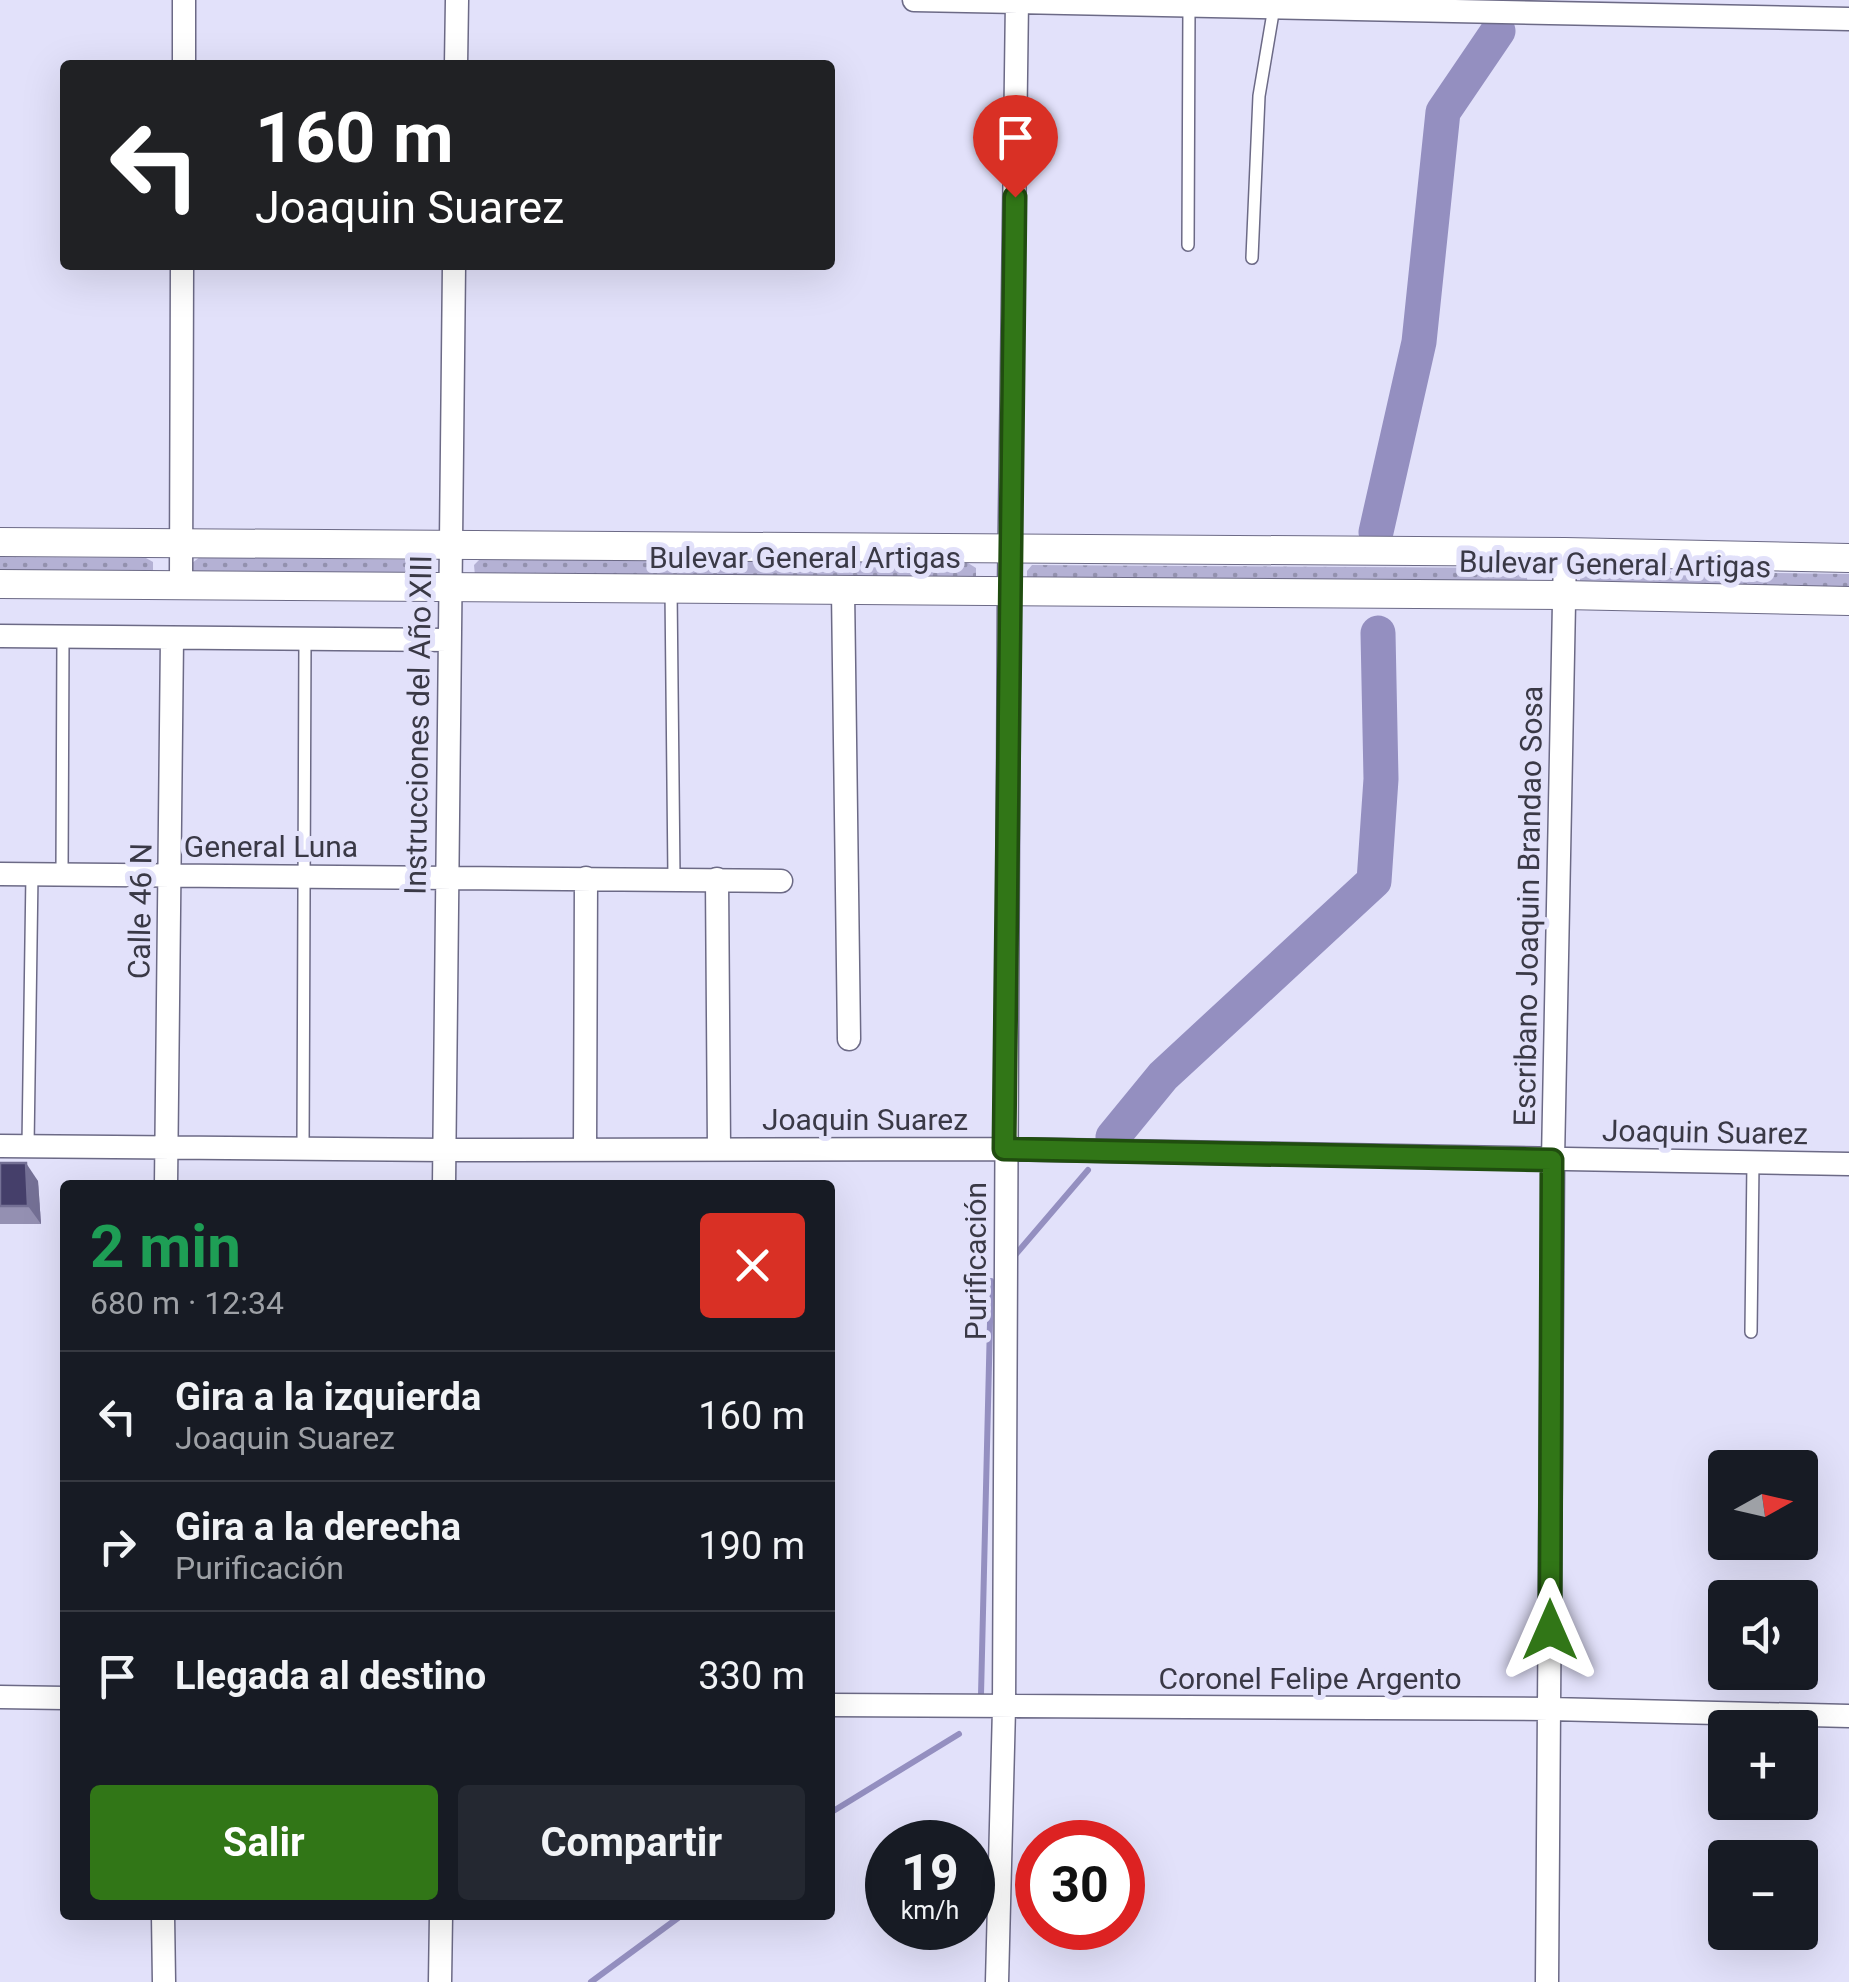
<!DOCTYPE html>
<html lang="es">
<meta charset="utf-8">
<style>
:root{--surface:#171b24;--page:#242831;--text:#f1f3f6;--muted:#9ea1a6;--line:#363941;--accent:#317617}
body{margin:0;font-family:Roboto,sans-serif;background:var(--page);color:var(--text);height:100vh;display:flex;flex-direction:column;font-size:38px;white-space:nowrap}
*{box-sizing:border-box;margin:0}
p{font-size:32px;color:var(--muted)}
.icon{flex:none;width:55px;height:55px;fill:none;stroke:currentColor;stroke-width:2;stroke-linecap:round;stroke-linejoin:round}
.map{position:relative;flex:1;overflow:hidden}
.details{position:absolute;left:60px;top:1180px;width:775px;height:740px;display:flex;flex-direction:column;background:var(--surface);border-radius:10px;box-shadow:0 10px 40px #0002}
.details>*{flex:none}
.hud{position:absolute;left:60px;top:60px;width:775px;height:210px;border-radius:10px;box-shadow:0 10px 40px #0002;background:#202124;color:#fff;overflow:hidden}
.needle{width:65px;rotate:82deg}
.tools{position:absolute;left:1708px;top:1450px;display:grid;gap:20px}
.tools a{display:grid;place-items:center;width:110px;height:110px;border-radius:10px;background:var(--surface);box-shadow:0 10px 40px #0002;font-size:50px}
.speed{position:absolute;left:865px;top:1820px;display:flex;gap:20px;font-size:50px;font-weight:700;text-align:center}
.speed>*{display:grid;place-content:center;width:130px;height:130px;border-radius:50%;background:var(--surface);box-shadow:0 10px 40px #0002;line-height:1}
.speed small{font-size:25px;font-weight:400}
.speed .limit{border:15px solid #d22;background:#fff;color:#111}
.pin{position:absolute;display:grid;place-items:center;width:85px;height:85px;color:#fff;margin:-102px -42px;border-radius:50% 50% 50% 0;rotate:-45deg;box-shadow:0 0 10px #0007}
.pin .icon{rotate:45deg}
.me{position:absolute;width:110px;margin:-55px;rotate:0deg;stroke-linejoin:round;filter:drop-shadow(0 0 8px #0008)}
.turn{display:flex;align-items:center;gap:35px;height:210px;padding:0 30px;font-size:45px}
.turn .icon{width:130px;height:130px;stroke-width:2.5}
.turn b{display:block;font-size:70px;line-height:85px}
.round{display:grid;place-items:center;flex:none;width:105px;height:105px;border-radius:10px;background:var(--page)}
.headline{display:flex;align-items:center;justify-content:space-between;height:170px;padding:0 30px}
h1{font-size:60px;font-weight:700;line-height:75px;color:#1e9e55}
.button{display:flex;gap:20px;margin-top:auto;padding:20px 30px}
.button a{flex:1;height:115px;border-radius:10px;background:var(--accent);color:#fff;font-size:40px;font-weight:700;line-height:115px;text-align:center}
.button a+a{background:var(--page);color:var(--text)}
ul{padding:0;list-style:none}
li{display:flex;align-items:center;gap:30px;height:130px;padding:0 30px;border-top:2px solid var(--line)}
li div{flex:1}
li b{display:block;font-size:38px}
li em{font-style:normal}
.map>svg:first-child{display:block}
.grass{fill:url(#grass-dots)}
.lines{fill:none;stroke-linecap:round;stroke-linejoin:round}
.stream{stroke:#948fc0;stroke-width:6}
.river{stroke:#948fc0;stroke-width:35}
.service-casing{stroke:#6c6a86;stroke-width:14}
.minor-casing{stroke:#6c6a86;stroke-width:25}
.tertiary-casing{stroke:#6c6a86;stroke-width:30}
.service{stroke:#fff;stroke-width:11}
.minor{stroke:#fff;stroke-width:22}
.tertiary{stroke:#fff;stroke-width:28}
.wall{fill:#9490b2}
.shaded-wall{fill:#747095}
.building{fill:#453f6a;stroke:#747095;stroke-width:2.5}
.route-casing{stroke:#204d0f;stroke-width:25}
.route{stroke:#317617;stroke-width:18}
.labels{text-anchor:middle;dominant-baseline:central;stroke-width:10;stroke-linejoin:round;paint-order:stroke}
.street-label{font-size:30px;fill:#3a3946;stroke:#e2e1fa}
</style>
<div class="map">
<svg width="1849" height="1982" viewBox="0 0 1849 1982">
<defs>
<pattern id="grass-dots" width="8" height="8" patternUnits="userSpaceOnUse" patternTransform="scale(2.5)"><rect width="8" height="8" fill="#b4b1d4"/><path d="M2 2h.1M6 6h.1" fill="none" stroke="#9391ae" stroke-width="1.8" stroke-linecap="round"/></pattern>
</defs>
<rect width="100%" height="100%" fill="#e2e1fa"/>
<path class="grass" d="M0,557L146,558L153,562V570L148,575L0,574Z
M200,557L418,560L422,565L420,574L198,575L192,571V563Z
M480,559L968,563L976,568V578L475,576L474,565Z
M1032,565L1524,568L1528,582L1027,579V571Z
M1586,570L1849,574V591L1580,583V575Z"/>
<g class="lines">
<path class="stream" d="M1016,1254L1088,1170
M981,1695L991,1281
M830,1813L959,1734
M591,1982L682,1915"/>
<path class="river" d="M1376,532L1419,342L1443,112L1498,31
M1113,1137L1163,1076L1374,881L1381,779L1378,633"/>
<defs>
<path id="service" d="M1188,245L1189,5
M1252,258L1259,96L1274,7
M671,589L674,878
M62,874L63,637
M28,1146L32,874
M303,1149L305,638
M1751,1332L1753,1162"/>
<path id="minor" d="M914,0L1849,19
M184,65V0
M456,65L457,0
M181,585L182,265
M843,590L849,1039
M0,636L448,640
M0,874L781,881
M717,879L719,1149
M0,1146L444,1150L1005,1149L1849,1164
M585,1150L586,878
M166,1185L172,638
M444,1185L454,265
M0,1697L65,1698
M830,1705L1550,1709L1849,1716
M163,1915L164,1982
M440,1982L441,1915
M997,1982L1004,1708L1009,591L1017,0
M1547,1982L1553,1160L1565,552"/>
<path id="tertiary" d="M0,542L1565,552L1849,558
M0,584L1564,595L1849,601"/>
</defs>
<use href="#service" class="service-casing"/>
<use href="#minor" class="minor-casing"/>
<use href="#tertiary" class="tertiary-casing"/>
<use href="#service" class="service"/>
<use href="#minor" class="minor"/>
<use href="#tertiary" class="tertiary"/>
</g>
<path class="wall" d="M0,1163L38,1181L41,1224H0Z"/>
<path class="shaded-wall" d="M26,1163L38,1181L41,1224L28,1206Z"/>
<path class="building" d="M0,1163H26L28,1206H0Z"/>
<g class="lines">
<defs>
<path id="route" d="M1015,197L1004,1149L1552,1160L1550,1630"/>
</defs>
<use href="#route" class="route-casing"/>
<use href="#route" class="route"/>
</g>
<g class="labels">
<g class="street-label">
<text x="805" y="557">Bulevar General Artigas</text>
<text transform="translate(1615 564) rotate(1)">Bulevar General Artigas</text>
<text transform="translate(418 725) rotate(-89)">Instrucciones del Año XIII</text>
<text x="271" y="846">General Luna</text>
<text transform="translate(1528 906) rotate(-89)">Escribano Joaquin Brandao Sosa</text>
<text transform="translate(140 911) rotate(-89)">Calle 46 N</text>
<text x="865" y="1119">Joaquin Suarez</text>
<text transform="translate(1705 1132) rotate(1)">Joaquin Suarez</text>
<text transform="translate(975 1261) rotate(-90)">Purificación</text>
<text x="1310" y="1678">Coronel Felipe Argento</text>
</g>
</g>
</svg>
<div class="tools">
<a><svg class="needle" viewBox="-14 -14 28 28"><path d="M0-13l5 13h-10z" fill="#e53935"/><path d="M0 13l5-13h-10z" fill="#9ea1a6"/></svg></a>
<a><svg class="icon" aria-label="sound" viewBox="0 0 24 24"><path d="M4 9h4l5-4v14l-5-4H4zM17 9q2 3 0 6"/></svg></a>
<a>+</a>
<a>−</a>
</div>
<div class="speed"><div>19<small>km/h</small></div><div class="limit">30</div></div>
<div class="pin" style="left:1015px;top:197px;background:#d93025"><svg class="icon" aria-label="arrive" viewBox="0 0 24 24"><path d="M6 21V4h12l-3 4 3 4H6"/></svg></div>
<svg class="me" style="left:1550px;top:1630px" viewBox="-20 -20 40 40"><path d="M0-17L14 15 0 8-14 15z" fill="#317617" stroke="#fff" stroke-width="4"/></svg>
<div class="hud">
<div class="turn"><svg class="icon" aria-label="left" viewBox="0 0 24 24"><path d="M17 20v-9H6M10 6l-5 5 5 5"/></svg><div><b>160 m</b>Joaquin Suarez</div></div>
</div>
<section class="details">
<div class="headline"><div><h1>2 min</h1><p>680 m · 12:34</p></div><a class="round" style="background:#d93025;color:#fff"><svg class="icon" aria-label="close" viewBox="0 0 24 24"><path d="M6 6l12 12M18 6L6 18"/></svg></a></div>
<ul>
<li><svg class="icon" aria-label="left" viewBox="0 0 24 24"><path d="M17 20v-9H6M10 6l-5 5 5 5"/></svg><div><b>Gira a la izquierda</b><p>Joaquin Suarez</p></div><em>160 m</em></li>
<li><svg class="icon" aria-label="right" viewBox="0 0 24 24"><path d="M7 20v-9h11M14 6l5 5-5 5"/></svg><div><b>Gira a la derecha</b><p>Purificación</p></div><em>190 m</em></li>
<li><svg class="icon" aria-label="arrive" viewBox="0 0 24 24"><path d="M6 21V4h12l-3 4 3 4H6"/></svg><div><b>Llegada al destino</b></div><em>330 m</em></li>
</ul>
<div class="button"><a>Salir</a><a>Compartir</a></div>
</section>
</div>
